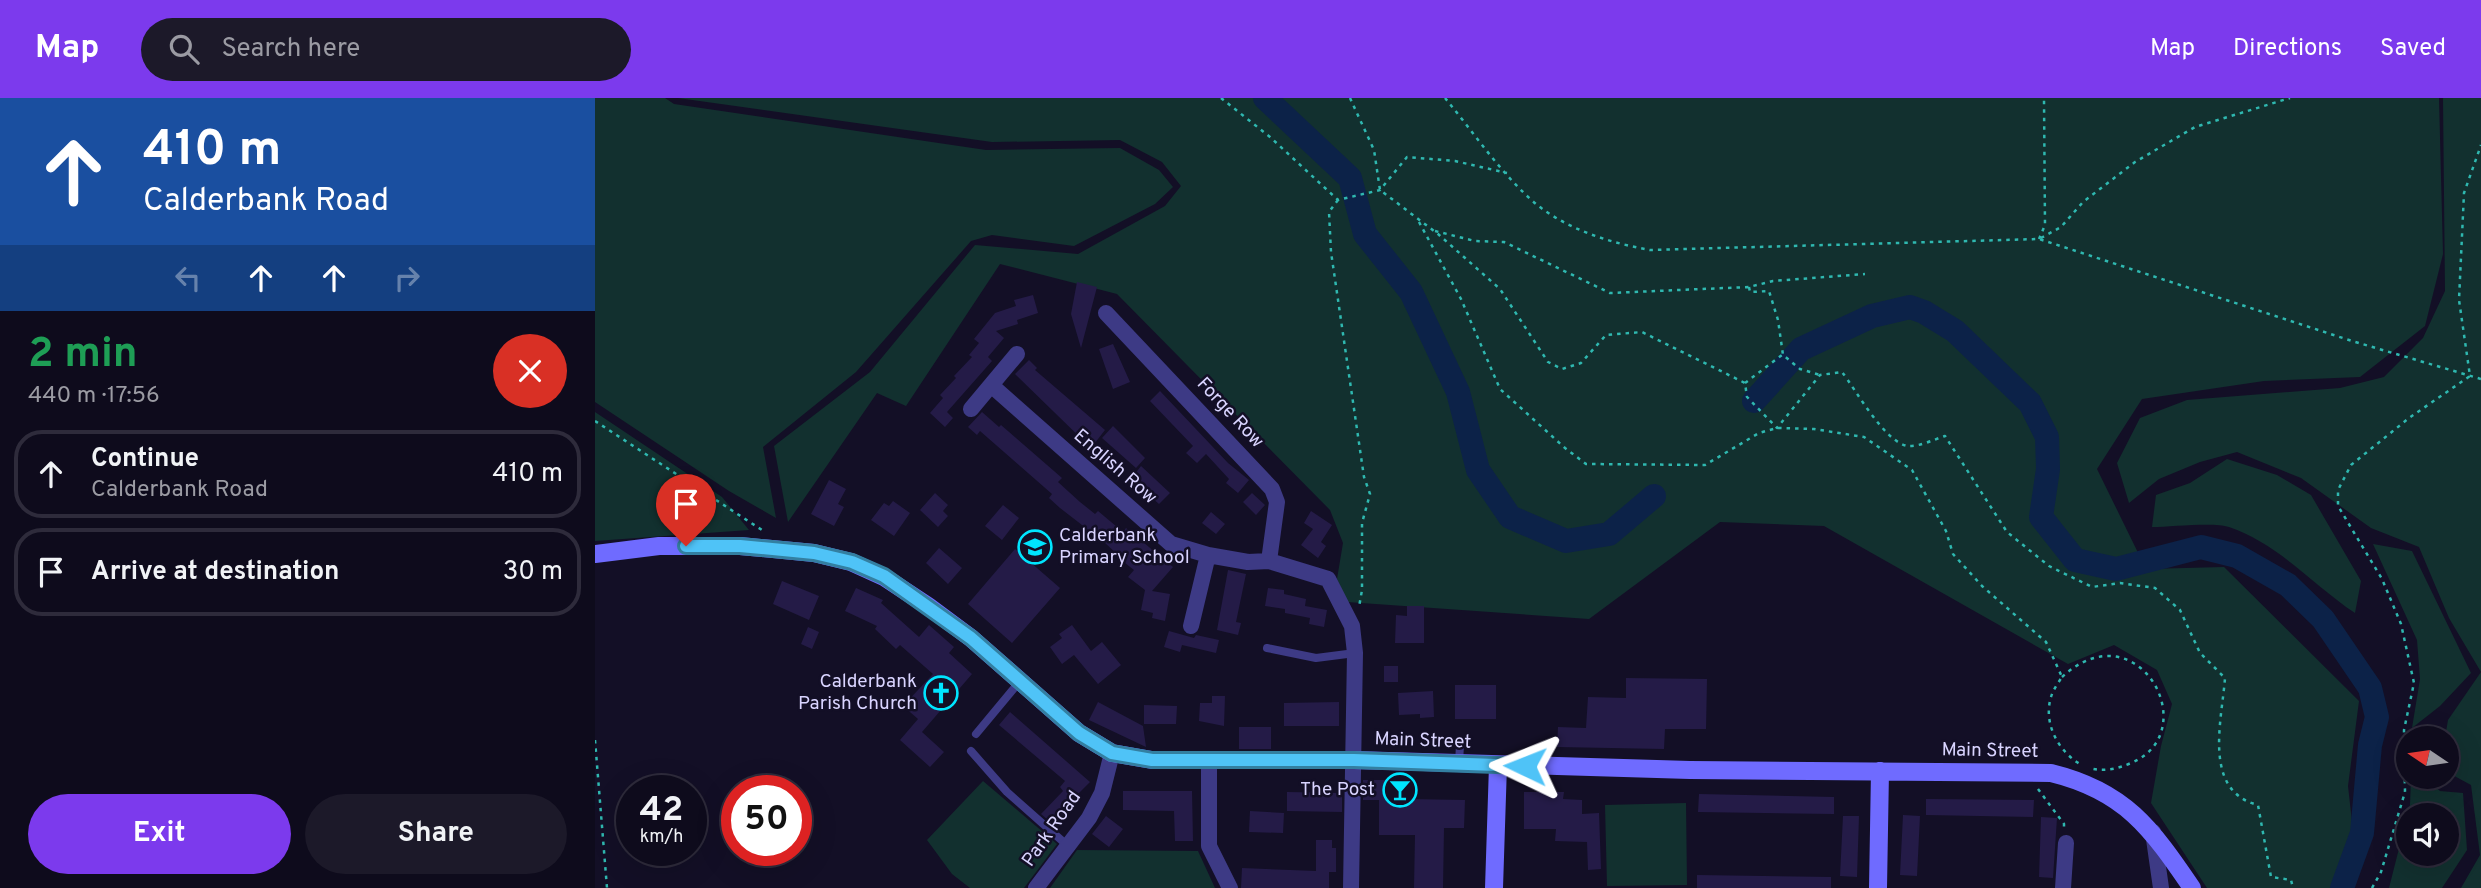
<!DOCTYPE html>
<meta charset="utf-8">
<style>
:root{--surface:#0e0b1c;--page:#1c1929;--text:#f1f3f6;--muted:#9b9ba3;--line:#2e2b3b;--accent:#7c3aed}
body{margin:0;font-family:Overpass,sans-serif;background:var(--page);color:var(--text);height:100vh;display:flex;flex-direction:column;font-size:26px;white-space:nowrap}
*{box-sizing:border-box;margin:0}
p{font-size:23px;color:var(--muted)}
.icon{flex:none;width:38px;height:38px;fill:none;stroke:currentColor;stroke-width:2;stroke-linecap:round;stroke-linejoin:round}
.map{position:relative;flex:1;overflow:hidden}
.sheet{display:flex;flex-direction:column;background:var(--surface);width:595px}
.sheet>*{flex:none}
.banner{background:#1a4fa0;color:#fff;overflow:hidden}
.needle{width:46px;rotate:283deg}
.buttons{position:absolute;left:1801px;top:628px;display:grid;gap:14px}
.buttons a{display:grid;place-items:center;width:63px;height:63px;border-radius:50%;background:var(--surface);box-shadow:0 7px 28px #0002,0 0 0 2px var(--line);font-size:35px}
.speed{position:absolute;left:21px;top:677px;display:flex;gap:14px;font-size:35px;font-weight:700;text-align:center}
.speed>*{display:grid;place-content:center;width:91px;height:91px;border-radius:50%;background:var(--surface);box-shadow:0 7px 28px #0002,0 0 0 2px var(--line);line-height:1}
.speed small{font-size:18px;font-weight:400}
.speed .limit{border:10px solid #d22;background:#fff;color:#111}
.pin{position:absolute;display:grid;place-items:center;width:60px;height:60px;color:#fff;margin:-72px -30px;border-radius:50% 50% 50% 0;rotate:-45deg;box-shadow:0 0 7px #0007}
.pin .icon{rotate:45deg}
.me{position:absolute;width:77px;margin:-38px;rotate:272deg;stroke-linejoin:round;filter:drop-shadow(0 0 5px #0008)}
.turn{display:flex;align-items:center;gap:24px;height:147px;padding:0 28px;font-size:32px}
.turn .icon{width:91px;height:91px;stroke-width:2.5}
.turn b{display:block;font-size:49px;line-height:60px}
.lanes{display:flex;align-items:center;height:66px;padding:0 28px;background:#0003;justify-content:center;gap:35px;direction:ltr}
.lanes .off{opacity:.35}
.round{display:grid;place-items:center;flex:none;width:74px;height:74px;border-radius:37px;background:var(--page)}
.head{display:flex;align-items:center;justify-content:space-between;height:119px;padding:0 28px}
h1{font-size:42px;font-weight:700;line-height:52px;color:#1e9e55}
.button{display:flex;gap:14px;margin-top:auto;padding:14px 28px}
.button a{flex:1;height:80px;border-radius:42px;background:var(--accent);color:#fff;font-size:28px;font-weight:700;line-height:80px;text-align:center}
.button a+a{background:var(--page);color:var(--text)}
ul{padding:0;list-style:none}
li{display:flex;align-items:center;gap:21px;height:88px;margin:0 14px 10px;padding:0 14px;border:4px solid var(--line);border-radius:28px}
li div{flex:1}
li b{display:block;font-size:26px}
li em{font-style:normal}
header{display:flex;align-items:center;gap:42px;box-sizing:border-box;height:98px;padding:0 35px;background:var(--accent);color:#fff}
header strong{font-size:33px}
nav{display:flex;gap:38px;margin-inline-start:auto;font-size:24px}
.search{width:490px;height:63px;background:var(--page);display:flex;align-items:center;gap:18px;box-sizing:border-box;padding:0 24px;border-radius:38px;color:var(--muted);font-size:26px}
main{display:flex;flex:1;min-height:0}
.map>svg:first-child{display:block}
.green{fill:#12302f;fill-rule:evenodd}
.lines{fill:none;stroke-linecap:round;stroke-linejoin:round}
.river{stroke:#0c2248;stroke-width:24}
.building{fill:#241b47}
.path{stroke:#2fb8b0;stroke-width:2.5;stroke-dasharray:3.5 5;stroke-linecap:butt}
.lane{stroke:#3d3a85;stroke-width:8}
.street{stroke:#3d3a85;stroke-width:16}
.secondary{stroke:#6f6bff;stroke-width:18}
.route-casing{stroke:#337fa1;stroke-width:18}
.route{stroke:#4fc3f7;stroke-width:12}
.labels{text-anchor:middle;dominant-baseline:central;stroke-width:5;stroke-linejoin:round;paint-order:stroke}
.street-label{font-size:19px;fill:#d9d4ff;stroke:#130f26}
.poi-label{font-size:19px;fill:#d9d4ff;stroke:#130f26;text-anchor:end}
</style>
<header>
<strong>Map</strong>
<div class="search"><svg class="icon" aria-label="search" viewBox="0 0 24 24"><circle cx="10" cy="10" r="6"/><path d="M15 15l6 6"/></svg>Search here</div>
<nav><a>Map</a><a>Directions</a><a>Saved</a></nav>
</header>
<main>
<section class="sheet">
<div class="banner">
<div class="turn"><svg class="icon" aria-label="ahead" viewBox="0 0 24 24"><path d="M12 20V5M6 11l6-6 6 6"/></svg><div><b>410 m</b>Calderbank Road</div></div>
<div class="lanes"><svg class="icon off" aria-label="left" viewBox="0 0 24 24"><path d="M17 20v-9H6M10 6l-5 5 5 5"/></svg><svg class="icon" aria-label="ahead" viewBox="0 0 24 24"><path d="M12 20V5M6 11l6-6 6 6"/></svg><svg class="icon" aria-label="ahead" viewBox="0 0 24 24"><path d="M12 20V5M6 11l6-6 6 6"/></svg><svg class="icon off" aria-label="right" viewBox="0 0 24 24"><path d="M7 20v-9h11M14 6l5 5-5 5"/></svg></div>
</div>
<div class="head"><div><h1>2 min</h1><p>440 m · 17:56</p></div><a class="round" style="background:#d93025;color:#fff"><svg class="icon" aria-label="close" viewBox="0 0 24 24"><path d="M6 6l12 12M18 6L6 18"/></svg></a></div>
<ul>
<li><svg class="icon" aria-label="ahead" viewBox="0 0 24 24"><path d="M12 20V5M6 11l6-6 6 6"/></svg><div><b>Continue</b><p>Calderbank Road</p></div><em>410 m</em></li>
<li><svg class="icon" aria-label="arrive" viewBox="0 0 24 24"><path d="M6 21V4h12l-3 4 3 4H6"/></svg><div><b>Arrive at destination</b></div><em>30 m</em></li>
</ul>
<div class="button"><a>Exit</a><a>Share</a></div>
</section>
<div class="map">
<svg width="1886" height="790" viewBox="0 0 1886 790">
<rect width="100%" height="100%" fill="#130f26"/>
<path class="green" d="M0,0H70L79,6L391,52L525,50L564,72L578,89L560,106L479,148L397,137L376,143L261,274L168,349L181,420L134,393L0,304Z
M83,0H1844L1848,156L1830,228L1765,279L1669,283L1547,301L1502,371L1551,471L1629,469L1764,603L1753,688L1758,733L1736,790H1612L1556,705L1566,648L1577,606L1562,572L1519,547L1473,566L1229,428L1125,424L994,521L752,504L742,481L748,445L735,412L522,196L405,166L311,308L282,295L193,424L179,348L275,274L380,147L483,156L570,108L586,88L567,64L525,42L397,44Z
M1848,0H1886V790H1866L1885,757L1876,687L1852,674L1850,640L1853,622L1886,574L1854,520L1824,449L1776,430L1706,380L1642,354L1605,364L1564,381L1534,405L1522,365L1545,320L1592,302L1745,290L1789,279L1828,240L1850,193Z
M0,314L127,399L154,432L0,443Z
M1632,361L1682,377L1716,397L1766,483L1760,515C1718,487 1684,446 1634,429C1619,424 1576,429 1557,429L1561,397L1595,385Z
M1778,446L1817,453L1876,575L1845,608L1817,630L1825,581L1822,542Z
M1816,679H1830L1845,693L1868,695L1872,752L1847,790H1794L1815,707ZM1813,718H1852V756H1813Z
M388,683L462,746L429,790H375L357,776L332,742Z
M1091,705L1092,787L1012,788L1010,707Z
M482,752L603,753L620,790H455Z"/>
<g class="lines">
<path class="river" d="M670,0L755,80L770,136L816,194L863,294L883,372L915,419L971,443L1014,436L1059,398
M1159,303L1206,251L1277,218L1315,209L1329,214L1360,233L1435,305L1452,339L1453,371L1446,419L1480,462L1521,471L1606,449L1642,458L1693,487L1728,521L1775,590L1782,619L1775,647L1767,735L1747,790"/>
</g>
<path class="building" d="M482,184L502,189L486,250L476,216Z
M438,197L443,215L422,222L423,226L401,233L409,240L393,259L397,263L352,314L358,320L350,329L335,315L348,300L345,297L361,280L359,278L377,259L374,257L384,245L379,241L400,215L421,208L419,202Z
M518,246L535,284L518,291L504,251Z
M434,262L442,270L440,272L510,332L496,350L420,276Z
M565,293L633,365L654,382L643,395L631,385L634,381L611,356L602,365L591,355L598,348L555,303Z
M387,314L404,329L406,327L467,380L463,384L485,404L500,416L503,413L528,434L531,430L578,469L557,493L575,496L570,523L557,520L558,515L546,512L550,492L533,479L539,472L521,458L523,457L509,444L465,410L454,400L457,396L385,333L382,337L373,329Z
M518,328L550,360L541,370L507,340Z
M546,368L575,395L564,406L536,381Z
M234,382L251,391L243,406L249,409L239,428L216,416Z
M340,395L353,407L348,413L353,418L343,429L325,412Z
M657,395L670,407L661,417L648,404Z
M298,403L315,415L299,438L276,422L289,405L294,408Z
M408,407L424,420L407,442L390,428Z
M716,413L737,427L726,444L731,448L723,460L706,447L718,431L709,425Z
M616,414L630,426L621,436L607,425Z
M344,450L367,470L353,486L331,465Z
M420,451L465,490L417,545L373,506Z
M633,472L651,476L641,524L646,525L643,537L622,532Z
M187,483L224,498L214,522L178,506Z
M261,490L288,502L286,505L324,539L334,527L359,549L354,555L377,576L327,634L349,654L335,669L305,642L323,621L308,608L338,576L305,547L301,551L280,531L282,528L250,513Z
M673,490L689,492V496L711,501L710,508L732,512L729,529L714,526L715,520L690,515V511L670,508Z
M812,508H829V545H800L801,517L812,518Z
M477,527L496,553L507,544L526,567L503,586L479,557L467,566L455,549L467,540L464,536Z
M213,529L224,534L217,551L206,546Z
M574,533L599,540L601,537L624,542L621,555L587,547L585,554L569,549Z
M789,568H803V584H789Z
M1031,580L1112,581L1111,631H1070L1069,651L962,649L963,629L991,630L993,599L1031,600Z
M860,587H901V621H860Z
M838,593L839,619L825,620V616L804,617L803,595Z
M617,598H630L629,628L604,623L605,605H617Z
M503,604L548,628L551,649L494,622Z
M744,604V628H689V605Z
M549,607L582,608L581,626H549Z
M415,614L495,684L478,701L482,705L460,728L446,716L468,693L465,689L470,683L404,627Z
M644,629H676V651H644Z
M768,682H812V701L870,702L869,730H849L848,790H819L820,737H784V702H768Z
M528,693H597L598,743H580L579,713L528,712Z
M692,694L747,695V714L692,713Z
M929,694H969L968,701L987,702V716L1004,715L1006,771L993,772L992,744L960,743L961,731H929Z
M1104,696L1239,699V716L1103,714Z
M1331,701L1439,702L1438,719L1331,717Z
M655,713L689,715L688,735L654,734Z
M1308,717L1325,718L1322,778L1305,777Z
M511,718L528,731L514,749L497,736Z
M1248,718H1264L1262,779L1245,778Z
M1446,719L1462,720L1458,780L1444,779Z
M721,742H737V750H741V774H734V790H646L647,770L721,773Z
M1102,777L1236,779V790H1102Z"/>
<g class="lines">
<path class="path" d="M626,0L675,39L743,102L785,92L812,59L860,63L912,75
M755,0L779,52L785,92L843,136L905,191L953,264L967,271L986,265L1011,237L1047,234L1150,285L1152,299L1182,330L1225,277L1247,274C1261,292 1290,345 1313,348C1324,349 1340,341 1350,338L1412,434L1454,468L1497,489L1525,485L1560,490L1585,512L1605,555L1630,580C1627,622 1607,693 1663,707L1676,779L1696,782L1698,790
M850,0C879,35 907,77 941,106C973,132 1016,145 1055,152L1444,141L1757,243L1886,281
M743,102L734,114L736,154L769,379L775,396L767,425V492L764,509
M824,124L866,201L905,291L970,350L991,366L1110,367L1164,335L1182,330L1219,331L1269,339L1317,372L1351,433L1358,456L1387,488L1451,544L1467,579C1463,585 1458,592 1456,599C1448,625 1463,653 1485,666
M840,133L880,143L909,144L1015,195L1154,189L1178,183L1270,176
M1446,140L1466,129L1488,104L1540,64L1600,29L1695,0
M1444,141L1450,127L1449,0
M1154,189L1155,194L1174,193L1183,222L1188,257L1205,271L1225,277
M1150,285L1187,257
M0,323L170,434
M1467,579C1543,509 1611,634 1536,665C1522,671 1510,674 1494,670
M0,642L12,790
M1443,691L1469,726V732
M1777,790L1786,774L1810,694L1809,632L1819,585L1806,526L1787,481L1743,408V392L1756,367L1814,320L1875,278L1864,202L1869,95L1886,47"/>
<path class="lane" d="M672,550L721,560L760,555
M381,636L425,583
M376,653L412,694L473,748
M864,665L865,647"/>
<path class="street" d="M511,215L677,391L682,404L674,463
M396,287L576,446L613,457L653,464L674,463L733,481L757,528L760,555L756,790
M376,311L422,256
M596,528L613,457
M614,662V748L635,790
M1558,734L1566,790
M441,790L494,720L507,695L517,655
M1468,790L1471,745"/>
<path class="secondary" d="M0,456L64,448H145L219,455L256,464L289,479L333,508L376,540L484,635L517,655L557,662H759L1095,672L1456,675C1530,693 1556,730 1597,790
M899,790L903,667
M1283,790L1285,673"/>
</g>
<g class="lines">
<defs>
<path id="route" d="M91,448H145L219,455L257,464L289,478L376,540L484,635L517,655L557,662H759L930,668"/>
</defs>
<use href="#route" class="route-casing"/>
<use href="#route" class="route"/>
</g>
<defs>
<symbol id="school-ring" viewBox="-11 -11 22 22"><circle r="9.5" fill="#130f26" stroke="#00e5ff" stroke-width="1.5"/><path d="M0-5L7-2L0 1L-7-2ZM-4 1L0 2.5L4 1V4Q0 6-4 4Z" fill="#00e5ff"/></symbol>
<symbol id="church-ring" viewBox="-11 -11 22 22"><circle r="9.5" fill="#130f26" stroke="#00e5ff" stroke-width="1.5"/><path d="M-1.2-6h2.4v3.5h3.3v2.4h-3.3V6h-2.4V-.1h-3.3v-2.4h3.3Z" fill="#00e5ff"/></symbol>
<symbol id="bar-ring" viewBox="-11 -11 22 22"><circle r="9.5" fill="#130f26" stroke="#00e5ff" stroke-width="1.5"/><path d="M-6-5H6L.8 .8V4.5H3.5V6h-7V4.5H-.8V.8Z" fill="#00e5ff"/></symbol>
</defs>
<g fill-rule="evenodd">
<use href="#school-ring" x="421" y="430" width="38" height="38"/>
<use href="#church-ring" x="327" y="576" width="38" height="38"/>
<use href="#bar-ring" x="786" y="673" width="38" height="38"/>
</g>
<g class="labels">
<g class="street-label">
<text transform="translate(635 315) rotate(47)">Forge Row</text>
<text transform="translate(520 369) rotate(41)">English Row</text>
<text transform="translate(828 643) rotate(2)">Main Street</text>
<text transform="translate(1395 653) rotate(1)">Main Street</text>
<text transform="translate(457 731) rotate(-55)">Park Road</text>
</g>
<g class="poi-label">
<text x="464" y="438" text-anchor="start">Calderbank<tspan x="464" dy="22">Primary School</tspan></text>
<text x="322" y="584">Calderbank<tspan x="322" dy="22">Parish Church</tspan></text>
<text x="780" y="692">The Post</text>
</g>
</g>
</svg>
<div class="buttons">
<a><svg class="needle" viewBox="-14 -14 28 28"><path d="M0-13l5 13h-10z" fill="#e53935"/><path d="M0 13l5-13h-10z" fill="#9b9ba3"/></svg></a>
<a><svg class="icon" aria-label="sound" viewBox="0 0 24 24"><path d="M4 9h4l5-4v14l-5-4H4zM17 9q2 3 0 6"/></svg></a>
</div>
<div class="speed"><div>42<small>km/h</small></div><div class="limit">50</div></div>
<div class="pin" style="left:91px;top:448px;background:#d93025"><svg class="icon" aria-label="arrive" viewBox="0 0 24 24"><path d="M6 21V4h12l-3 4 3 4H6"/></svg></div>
<svg class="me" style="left:930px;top:668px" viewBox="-20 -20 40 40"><path d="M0-17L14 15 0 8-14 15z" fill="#4fc3f7" stroke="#fff" stroke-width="4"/></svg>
</div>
</main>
